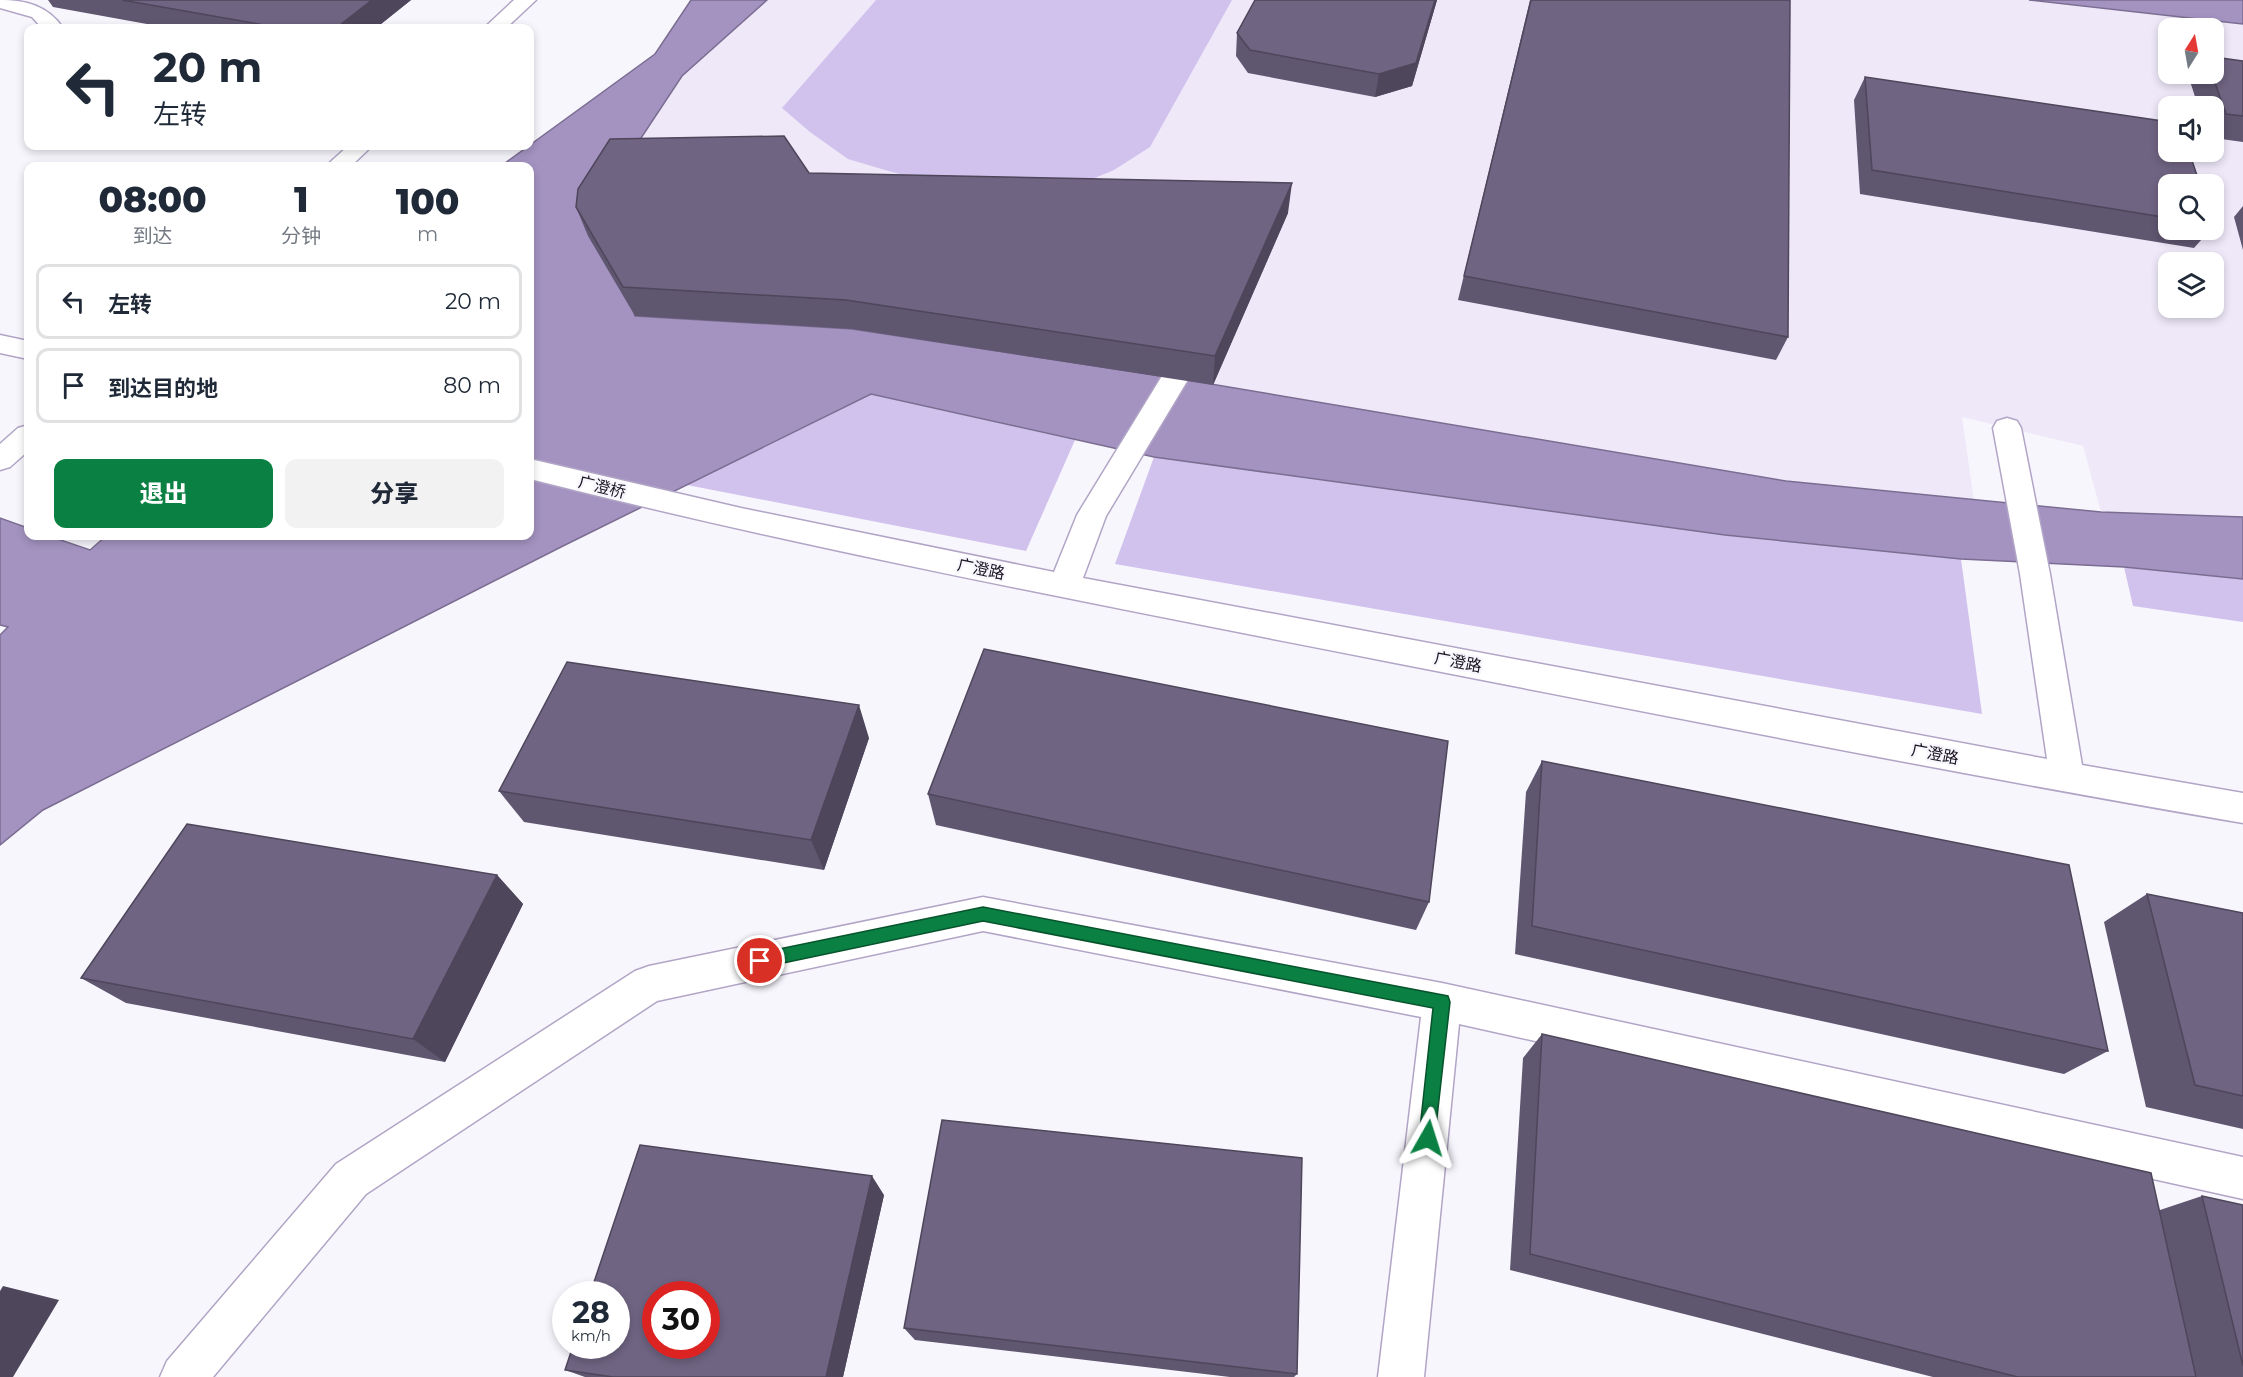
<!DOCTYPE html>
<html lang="zh">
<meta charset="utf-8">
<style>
:root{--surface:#fff;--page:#f2f2f3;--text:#1f2937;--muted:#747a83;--line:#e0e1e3;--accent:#0b8043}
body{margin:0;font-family:Montserrat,"Noto Sans SC",sans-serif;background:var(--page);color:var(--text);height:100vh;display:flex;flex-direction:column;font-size:22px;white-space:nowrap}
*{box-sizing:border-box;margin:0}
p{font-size:20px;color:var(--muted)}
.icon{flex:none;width:33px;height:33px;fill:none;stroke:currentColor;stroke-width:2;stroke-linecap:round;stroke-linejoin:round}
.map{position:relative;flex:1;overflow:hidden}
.panel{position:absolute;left:24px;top:162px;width:510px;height:378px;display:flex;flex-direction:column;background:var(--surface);border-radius:12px;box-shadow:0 3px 9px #0003}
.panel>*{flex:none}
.top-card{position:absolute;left:24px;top:24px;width:510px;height:126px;border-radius:12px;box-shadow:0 3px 9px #0003;background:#fff;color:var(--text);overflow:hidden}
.needle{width:39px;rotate:11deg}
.buttons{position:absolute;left:2158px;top:18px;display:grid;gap:12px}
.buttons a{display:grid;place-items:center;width:66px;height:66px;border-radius:12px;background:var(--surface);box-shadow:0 3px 9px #0003;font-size:30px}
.speed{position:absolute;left:552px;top:1281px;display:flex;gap:12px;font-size:30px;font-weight:700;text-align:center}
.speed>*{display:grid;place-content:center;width:78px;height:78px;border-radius:50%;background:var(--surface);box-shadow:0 3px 9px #0003;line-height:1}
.speed small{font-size:15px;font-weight:400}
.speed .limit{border:9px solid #d22;background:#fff;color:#111}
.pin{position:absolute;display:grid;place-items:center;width:51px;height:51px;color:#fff;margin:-26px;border:3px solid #fff;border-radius:50%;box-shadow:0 2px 6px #0007}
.me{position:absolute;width:66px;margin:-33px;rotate:6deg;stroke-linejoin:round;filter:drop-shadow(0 0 4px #0008)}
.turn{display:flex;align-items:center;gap:21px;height:126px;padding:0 30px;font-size:27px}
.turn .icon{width:78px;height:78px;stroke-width:2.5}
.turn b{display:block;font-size:42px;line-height:51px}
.eta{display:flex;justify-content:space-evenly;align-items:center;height:102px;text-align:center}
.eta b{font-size:36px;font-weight:800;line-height:42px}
.button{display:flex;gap:12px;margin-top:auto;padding:12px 30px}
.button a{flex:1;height:69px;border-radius:12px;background:var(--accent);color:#fff;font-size:24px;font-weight:800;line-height:69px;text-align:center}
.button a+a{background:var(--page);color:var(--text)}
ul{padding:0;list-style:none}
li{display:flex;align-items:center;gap:18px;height:75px;margin:0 12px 9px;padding:0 18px;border:3px solid var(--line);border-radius:12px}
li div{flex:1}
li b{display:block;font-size:22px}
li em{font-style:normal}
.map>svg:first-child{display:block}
.built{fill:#eee8f9;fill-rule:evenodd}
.green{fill:#d1c2ed}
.water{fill:#a493c1;stroke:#7a6d91;stroke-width:1.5}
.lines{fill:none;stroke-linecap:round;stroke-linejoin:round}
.minor-casing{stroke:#b1a5c6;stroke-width:3}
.minor{fill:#fff;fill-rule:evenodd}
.wall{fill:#5f5670}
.shaded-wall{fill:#4e465b}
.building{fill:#6f6482;stroke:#4e465b;stroke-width:1.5;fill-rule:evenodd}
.route{fill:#0b8043;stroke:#07532c;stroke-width:1.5}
.labels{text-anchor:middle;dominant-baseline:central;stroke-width:4.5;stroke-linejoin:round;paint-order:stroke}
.street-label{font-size:16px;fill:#191420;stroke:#f8f6fd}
</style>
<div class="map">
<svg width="2243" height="1377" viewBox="0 0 2243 1377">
<rect width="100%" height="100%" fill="#f8f6fd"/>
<path class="built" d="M767,0H2029L2243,24V517L2101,512L2083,446L1962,417L1974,501L1786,481L1213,385L1288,213L621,168L682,76ZM2169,28H2214V74H2169ZM2169,106H2214V152H2169ZM2169,184H2214V230H2169ZM2169,262H2214V308H2169Z"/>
<path class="green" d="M876,0H1232L1150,147L1114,170L1068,189L941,185L885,170L848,159L810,132L782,108Z
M871,394L1075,440L1026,551L687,485Z
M1154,457L1725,535L1961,559L1982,714L1115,564Z
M2124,567L2243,579V622L2133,606Z"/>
<path class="water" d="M691,0H767L682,76L604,194L635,316L852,329L1175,378L1786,481L2101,512L2243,517V579L2124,567L1961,559L1725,535L1154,457L871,394L565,545L43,810L0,845V635L8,627L0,625V518L28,528V536H49L90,550L106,536H530V166H501L655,54Z
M2029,0H2243V24Z"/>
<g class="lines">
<defs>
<path id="minor" d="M0,0C26,0 48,6 63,28H42L32,17L0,8Z
M514,0H536L506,28H484Z
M348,146H372L351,166H326Z
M0,335L28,341V359L0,353Z
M1175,369L1185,371L1189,378L1106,516L1083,578L2047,759L2020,574L1993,428L1997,421L2007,418L2017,421L2021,428L2050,574L2082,765L2243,793V823C1955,774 1668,716 1380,660C1096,604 811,550 530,479V459L741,508L1054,572L1077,515L1165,371Z
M28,425V451L10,467L0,470V444L18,428Z
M983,897L1442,983L2243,1157V1199L1459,1024L1424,1377H1378L1421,1017L983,931L657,1001L366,1194L213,1377H160L167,1361L336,1164L635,971L649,966Z"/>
</defs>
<use href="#minor" class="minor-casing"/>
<use href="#minor" class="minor"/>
</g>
<path class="wall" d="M48,0H411L376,28H169L53,7Z
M1255,0H1437L1412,86L1375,97L1248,73L1236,56L1237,33Z
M1530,0L1788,337L1776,360L1458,300Z
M2243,61V142L2214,138V106H2198L2189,78L2192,74H2214Z
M1865,77L2169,184V230H2210L2194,248L1860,194L1854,100Z
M809,173L1288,213L1213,385L852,329L635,316L588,236L576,207Z
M2243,206V250L2234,217Z
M869,738L824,870L524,822L499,791Z
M1542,761L2108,1051L2064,1074L1515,954L1526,792Z
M928,794L1429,902L1416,930L936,825Z
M497,875L523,904L445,1062L126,1003L81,978Z
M2147,894L2243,913V1129L2146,1107L2104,922Z
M1542,1034L2160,1210L2202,1196L2243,1205V1377H1933L1510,1270L1523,1058Z
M884,1195L843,1377H585L565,1370Z
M904,1328L1297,1374L1294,1377H1230L915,1340Z"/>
<path class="shaded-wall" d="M372,0H411L376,28H336Z
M1435,0H1437L1412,86L1375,97L1379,74Z
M1292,183L1288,213L1213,385L1215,356Z
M859,705L869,738L824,870L811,840Z
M497,875L523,904L445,1062L413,1039Z
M872,1176L884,1195L843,1377H826Z
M3,1286L59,1300L13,1377H0V1291Z"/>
<path class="building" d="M122,0H372L336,28H281Z
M1255,0H1435L1416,63L1379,74L1250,50L1237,33Z
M1531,0H1790L1788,337L1464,276Z
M2214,57L2243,61V116L2226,114L2212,74H2214Z
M1865,77L2169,122V152H2189L2200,184H2169V218L1872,170Z
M784,136L809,173L1292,183L1215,356L846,300L623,287L576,207L578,189L610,139Z
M984,649L1448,741L1429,902L928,794Z
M567,662L859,705L811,840L499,791Z
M1542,761L2069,865L2108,1051L1532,926Z
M187,824L497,875L413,1039L81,978Z
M2147,894L2243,913V1096L2195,1085Z
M1542,1034L2151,1173L2196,1377H2018L1530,1254Z
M942,1120L1302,1158L1297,1374L904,1328Z
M640,1145L872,1176L826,1377H613L565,1370L573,1346H616V1294H590ZM656,1294H706V1346H656Z
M2202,1196L2243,1205V1366Z"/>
<path class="route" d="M983,907L1448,996L1450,1002L1434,1144L1428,1146L1422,1144L1419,1138L1433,1008L983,921L760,968L755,966L752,961L755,956L760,953Z"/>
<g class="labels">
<g class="street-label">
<text transform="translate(602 487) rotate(14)">广澄桥</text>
<text transform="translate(981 569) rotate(12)">广澄路</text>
<text transform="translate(1458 662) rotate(11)">广澄路</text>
<text transform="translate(1935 754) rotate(11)">广澄路</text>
</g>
</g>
</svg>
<div class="buttons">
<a><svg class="needle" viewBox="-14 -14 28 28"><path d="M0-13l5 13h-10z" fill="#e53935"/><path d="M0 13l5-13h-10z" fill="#747a83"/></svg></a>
<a><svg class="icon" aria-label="sound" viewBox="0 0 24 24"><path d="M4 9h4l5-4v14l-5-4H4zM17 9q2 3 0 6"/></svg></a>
<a><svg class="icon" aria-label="search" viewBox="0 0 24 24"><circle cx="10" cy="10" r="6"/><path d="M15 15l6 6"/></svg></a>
<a><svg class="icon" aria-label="layers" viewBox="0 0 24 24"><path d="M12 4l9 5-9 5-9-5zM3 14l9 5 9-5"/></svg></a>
</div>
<div class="speed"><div>28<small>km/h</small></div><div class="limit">30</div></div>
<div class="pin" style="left:760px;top:961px;background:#d93025"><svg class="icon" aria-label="arrive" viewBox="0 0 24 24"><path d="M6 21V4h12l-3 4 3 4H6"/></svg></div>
<svg class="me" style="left:1428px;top:1138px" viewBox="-20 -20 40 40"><path d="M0-17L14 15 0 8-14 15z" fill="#0b8043" stroke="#fff" stroke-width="4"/></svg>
<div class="top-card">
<div class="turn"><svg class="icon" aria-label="left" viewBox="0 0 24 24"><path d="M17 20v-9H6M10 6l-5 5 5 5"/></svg><div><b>20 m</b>左转</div></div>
</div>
<section class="panel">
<div class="eta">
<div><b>08:00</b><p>到达</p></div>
<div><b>1</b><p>分钟</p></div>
<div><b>100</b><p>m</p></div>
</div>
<ul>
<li><svg class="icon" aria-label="left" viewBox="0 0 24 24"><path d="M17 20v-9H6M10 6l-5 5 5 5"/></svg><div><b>左转</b></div><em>20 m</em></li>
<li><svg class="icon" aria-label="arrive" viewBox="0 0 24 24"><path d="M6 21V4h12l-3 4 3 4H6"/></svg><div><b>到达目的地</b></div><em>80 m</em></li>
</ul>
<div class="button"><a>退出</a><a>分享</a></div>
</section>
</div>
